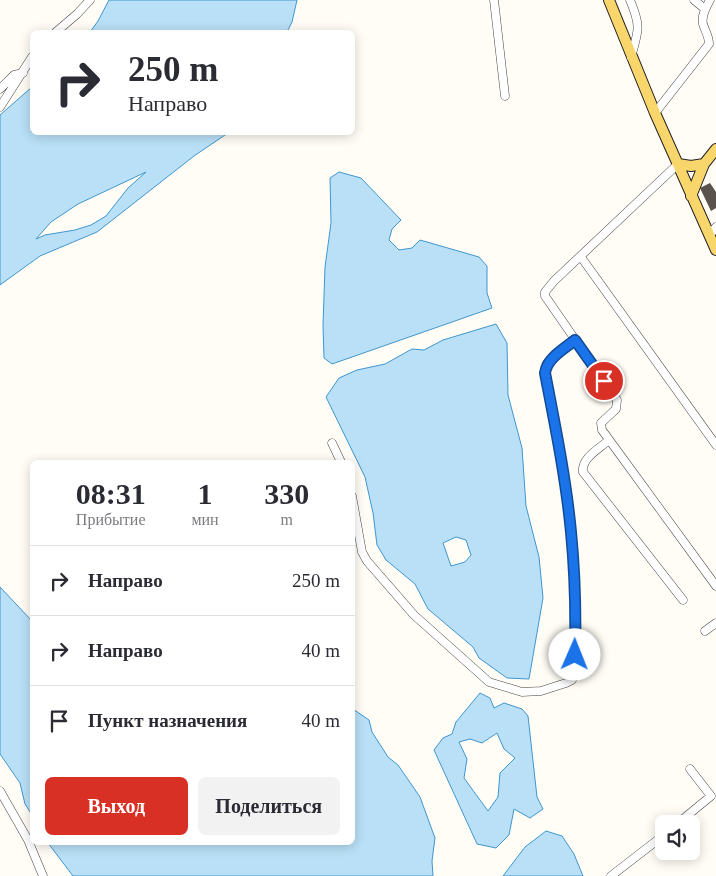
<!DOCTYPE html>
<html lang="ru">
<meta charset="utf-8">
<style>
:root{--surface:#fff;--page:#f2f2f3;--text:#2b2b33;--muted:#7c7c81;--line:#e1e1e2;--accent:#d93025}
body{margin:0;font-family:"Times New Roman",serif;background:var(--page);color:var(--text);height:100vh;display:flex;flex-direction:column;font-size:19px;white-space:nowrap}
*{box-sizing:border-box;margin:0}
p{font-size:16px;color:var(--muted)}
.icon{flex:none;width:28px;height:28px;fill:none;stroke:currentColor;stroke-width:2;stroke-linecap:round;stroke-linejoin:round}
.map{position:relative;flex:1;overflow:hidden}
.sheet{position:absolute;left:30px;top:460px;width:325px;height:385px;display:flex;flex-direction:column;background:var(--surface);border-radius:8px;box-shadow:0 2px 12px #0003}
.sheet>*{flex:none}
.top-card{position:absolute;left:30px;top:30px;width:325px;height:105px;border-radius:8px;box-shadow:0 2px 12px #0003;background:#fff;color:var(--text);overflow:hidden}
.controls{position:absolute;left:655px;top:815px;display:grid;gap:10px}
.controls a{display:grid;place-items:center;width:45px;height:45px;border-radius:8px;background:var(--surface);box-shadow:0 2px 12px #0003;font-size:25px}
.pin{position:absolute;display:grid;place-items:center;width:42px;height:42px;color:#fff;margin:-21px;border:2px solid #fff;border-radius:50%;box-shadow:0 1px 5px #0007}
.me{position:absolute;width:55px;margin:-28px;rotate:1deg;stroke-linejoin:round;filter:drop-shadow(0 0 4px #0008)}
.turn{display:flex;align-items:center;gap:18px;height:105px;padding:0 15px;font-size:22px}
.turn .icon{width:65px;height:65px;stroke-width:2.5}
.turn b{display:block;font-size:35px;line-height:42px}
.eta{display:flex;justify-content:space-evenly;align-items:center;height:85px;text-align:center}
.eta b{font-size:30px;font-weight:800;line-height:35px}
.button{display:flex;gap:10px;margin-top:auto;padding:10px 15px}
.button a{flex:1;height:58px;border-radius:8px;background:var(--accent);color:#fff;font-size:20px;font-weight:800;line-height:58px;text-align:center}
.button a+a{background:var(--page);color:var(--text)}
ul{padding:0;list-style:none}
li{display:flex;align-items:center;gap:15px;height:70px;padding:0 15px;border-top:1px solid var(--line)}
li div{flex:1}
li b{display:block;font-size:19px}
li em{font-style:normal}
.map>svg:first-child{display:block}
.water{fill:#b9e0f7;stroke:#3f96cf;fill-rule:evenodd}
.building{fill:#5a524d}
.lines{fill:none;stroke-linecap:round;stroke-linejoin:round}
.minor-casing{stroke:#444;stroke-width:9}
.major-casing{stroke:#222;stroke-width:12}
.minor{stroke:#fff;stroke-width:8}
.major{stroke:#f9d66b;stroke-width:10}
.route-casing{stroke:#114b97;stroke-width:12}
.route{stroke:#1a73e8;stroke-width:9}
</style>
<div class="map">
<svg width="716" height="876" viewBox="0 0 716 876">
<rect width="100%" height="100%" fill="#fffdf5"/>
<path class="water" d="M109,0H297L292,22L287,32H90L98,21Z
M32,87V132L228,133L194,156L97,232L40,256L0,285V115ZM146,172L128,188L106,216L91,225L75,230L45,235L36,239L51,222L78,204Z
M339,172L361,178L401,220L392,229L389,240L399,250L412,248L420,240L479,257L487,266V293L492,308L332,364L324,358L323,325L325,267L331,223L330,178Z
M496,324L507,343L508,395L522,448L526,506L539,557L543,598L529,679L507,678L479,658L473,647L428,609L415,584L386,560L377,545L373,513L365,477L326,397L339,378L357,370L385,364L412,349L424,350L443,340ZM456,537L466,540L471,555L465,562L451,566L443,543Z
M0,587L32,621V815L25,804L20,783L0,754Z
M480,693L490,698L494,708L504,703L522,709L528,716L537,797L543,809L530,818L514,809L509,835L496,848L477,844L434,750L443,738L452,734L456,722ZM497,733L504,749L515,758L500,773L498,797L488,811L464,778L467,759L459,742L470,739L482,743Z
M353,709L369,720L372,732L388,757L398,765L420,797L435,838L432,861L433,876H73L48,843L352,842Z
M546,831L562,836L574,854L583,876H503L525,847Z"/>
<path class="building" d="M710,183L716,192V208L711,211L700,188Z"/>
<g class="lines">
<defs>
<path id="minor" d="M494,0L505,96
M630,0C641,26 639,30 631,57
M694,0L705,9
M56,32L77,14L90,0
M0,89L14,75L23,73
M0,107L32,57
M655,113L709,44C709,36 705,31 703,24C701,16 706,7 710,0
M678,164L554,281L545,292V296L617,400L616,409L601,423L602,430L716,586
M710,235L716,227
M581,257L716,445
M609,440C599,449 581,458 583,472L683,600
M332,443L341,462
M352,496L362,552L367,561L414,615L489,682L522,692L541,691L566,683L572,680L575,672C575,625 576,578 571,531C566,478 554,425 545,373L547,363L575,340
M705,631L716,623
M0,791L28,840L43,876
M677,824L711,796L690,769
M611,876L664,835"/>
<path id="major" d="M609,0L655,113L716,250
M678,164L691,166L704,164
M691,196L704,164L716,149"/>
</defs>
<use href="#minor" class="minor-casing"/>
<use href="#major" class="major-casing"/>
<use href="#minor" class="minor"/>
<use href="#major" class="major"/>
</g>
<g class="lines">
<defs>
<path id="route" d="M575,655C576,614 575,573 571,532C566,479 555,425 545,373C547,358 564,349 575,340L604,381"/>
</defs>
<use href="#route" class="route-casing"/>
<use href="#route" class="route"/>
</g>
</svg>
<div class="controls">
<a><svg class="icon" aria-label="sound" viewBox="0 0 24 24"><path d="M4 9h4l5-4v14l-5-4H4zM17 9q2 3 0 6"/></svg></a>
</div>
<div class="pin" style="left:604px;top:381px;background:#d93025"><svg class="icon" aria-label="arrive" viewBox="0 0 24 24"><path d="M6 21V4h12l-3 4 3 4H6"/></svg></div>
<svg class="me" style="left:575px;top:655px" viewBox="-20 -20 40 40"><circle r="19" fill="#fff"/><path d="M0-13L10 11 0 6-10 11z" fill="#1a73e8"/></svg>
<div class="top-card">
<div class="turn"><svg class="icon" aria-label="right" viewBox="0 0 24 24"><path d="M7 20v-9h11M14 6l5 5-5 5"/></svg><div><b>250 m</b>Направо</div></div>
</div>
<section class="sheet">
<div class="eta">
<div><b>08:31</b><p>Прибытие</p></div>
<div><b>1</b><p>мин</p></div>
<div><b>330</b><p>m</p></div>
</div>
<ul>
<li><svg class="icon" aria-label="right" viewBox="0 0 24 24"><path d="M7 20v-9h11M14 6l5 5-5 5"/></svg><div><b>Направо</b></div><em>250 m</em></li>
<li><svg class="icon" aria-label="right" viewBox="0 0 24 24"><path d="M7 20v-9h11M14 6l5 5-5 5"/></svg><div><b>Направо</b></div><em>40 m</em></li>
<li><svg class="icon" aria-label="arrive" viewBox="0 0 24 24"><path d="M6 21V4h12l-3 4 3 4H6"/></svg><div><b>Пункт назначения</b></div><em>40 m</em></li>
</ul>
<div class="button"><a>Выход</a><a>Поделиться</a></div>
</section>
</div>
